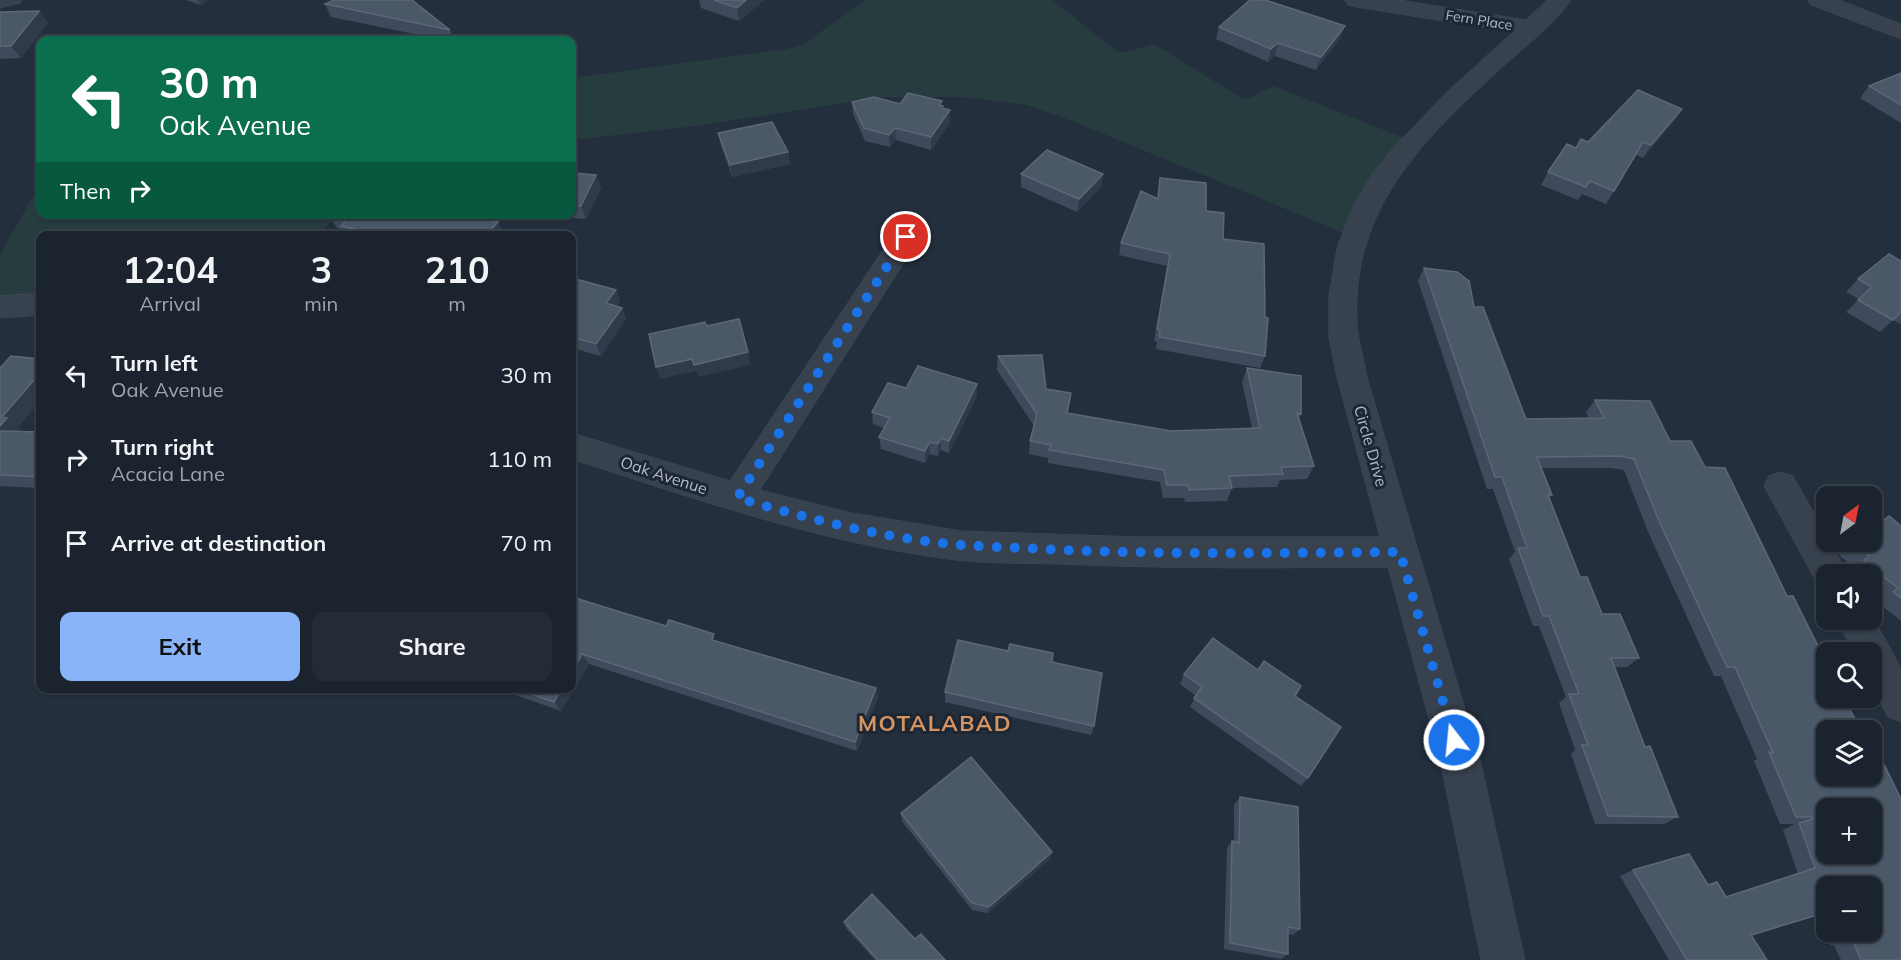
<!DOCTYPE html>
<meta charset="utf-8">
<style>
:root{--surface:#1b232e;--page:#242b36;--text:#f1f3f6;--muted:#a0a4aa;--line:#39404a;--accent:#8ab4f8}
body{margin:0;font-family:Mulish,sans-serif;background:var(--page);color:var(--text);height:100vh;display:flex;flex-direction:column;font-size:22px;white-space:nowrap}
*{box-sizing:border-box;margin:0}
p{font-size:20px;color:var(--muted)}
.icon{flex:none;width:33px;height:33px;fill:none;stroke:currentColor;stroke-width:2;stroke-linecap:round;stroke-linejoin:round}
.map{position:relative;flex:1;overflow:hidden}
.panel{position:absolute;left:36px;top:231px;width:540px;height:462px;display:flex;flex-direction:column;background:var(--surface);border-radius:12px;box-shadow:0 2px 4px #0004,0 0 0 2px var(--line)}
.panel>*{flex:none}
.top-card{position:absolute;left:36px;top:36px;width:540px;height:183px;border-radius:12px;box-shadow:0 2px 4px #0004,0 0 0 2px var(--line);background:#0b6e4f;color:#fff;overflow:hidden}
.needle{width:39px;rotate:32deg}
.fabs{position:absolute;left:1816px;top:486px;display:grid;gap:12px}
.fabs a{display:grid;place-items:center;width:66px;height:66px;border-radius:12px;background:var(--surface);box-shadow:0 2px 4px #0004,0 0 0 2px var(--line);font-size:30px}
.pin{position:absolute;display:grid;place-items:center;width:51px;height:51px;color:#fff;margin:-26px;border:3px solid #fff;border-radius:50%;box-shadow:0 2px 6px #0007}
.me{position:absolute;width:66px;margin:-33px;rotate:344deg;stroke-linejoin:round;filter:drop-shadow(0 0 4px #0008)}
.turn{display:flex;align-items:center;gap:21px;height:126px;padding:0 24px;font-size:27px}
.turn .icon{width:78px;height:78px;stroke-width:2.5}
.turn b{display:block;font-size:42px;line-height:51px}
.then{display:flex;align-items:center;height:57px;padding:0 24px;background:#0003;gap:12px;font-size:22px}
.eta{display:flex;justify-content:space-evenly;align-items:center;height:102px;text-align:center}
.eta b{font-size:36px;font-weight:700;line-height:42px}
.primary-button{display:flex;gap:12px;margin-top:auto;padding:12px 24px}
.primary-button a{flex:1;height:69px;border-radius:12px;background:var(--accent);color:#111;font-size:24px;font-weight:700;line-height:69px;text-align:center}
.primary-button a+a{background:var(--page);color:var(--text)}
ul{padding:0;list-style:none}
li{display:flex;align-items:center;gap:18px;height:84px;padding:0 24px}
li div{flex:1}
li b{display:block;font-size:22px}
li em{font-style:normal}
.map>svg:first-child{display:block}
.green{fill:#263c3f}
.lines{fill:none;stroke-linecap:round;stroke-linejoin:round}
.lane-casing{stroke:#414a57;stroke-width:1}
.street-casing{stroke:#414a57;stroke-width:1}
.lane{fill:#38414e;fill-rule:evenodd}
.street{fill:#38414e;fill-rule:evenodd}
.wall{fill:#3f4b5c;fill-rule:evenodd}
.shaded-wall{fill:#2f3b4b}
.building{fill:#4b5868;stroke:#5c6777;stroke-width:1.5;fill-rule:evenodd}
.route{stroke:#1a73e8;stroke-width:10;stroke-dasharray:0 18}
.labels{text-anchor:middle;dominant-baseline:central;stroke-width:6;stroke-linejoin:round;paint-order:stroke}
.far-street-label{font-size:14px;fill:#b4bcc9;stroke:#1d2633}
.street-label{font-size:16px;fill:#b4bcc9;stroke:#1d2633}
.district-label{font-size:22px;font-weight:bold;letter-spacing:1.5px;fill:#d59563;stroke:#1d2633}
</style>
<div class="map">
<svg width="1901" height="960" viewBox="0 0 1901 960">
<rect width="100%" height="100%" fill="#242f3e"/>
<path class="green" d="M865,0H1052L1119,53L1154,44L1245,100L1274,86L1412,141L1354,237L1072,121L1027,105L964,97H883L696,126L572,140V78L787,49L804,44Z
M40,184V214L337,215L318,235L40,236V305L0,306V255Z"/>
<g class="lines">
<defs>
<path id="lane" d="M0,0H22L20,3L0,8Z"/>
<path id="street" d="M1345,0H1399L1526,20L1547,0H1571C1554,25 1522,49 1499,70C1422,141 1351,209 1357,323C1358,341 1364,359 1367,377L1480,760L1525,960H1481L1440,760L1388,567C1279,568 1170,569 1061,564C1024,563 985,564 948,559C819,542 695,499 572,459V433L730,481L896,230L906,228L916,230L920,237L760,490L852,513L961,531L1139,537H1380L1337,377L1329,337V296L1337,248L1352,208L1373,173L1395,146L1446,93L1513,32L1356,7L1348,5Z
M1808,0H1839L1901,24V39L1811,5Z
M40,294V315L0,318V296Z
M1781,472L1793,476L1827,536V542H1830L1848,574H1827V588L1818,585L1764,486L1769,476Z
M1872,616L1901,668V722L1888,717L1872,687V652H1853L1837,620H1872Z"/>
</defs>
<use href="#lane" class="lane-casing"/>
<use href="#street" class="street-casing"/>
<use href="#lane" class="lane"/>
<use href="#street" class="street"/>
</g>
<path class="wall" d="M186,0H208L201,5Z
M699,0H764L739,21L701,8Z
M325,4L450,30L454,40H444L331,17Z
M39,11L48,23L21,58L0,59V12Z
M1219,27L1340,39L1316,70L1275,56L1268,62L1216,39Z
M1901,73V123L1860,98L1869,86Z
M852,102L942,105L943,106V108L950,123L931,150L896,140L890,147L865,141L853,114Z
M1682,109L1674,121L1643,158L1636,155L1606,204L1582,194L1578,200L1541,185L1548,172L1588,142Z
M718,133L788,152L790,164L732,177L721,145Z
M572,173L596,175L601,188L586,219L523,214H572Z
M1021,174H1103L1101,187L1077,212L1021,187Z
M1160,178L1206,211L1223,239L1265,356L1260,368L1156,349L1157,342L1154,341L1167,266L1119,255L1121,243L1157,198Z
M330,217L498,222L503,234L501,236H347L344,230L337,228Z
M1901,261V324L1893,320L1880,332L1846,312L1859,299L1846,292L1858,279Z
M1424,268L1474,307L1526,419L1589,418L1586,412L1595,400L1650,401L1901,960H1841L1834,945H1830L1817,916L1751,936L1767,960H1669L1620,876L1633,870L1708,885L1726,897L1798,874L1783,830L1795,824H1780L1754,761L1757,759L1721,676H1714L1648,532L1624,470L1610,468H1541L1552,495L1549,498L1580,577L1602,614L1639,658L1627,667H1615L1645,747L1678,817L1664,824H1595L1571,754L1575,750L1559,703L1566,697L1539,626H1533L1509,559L1515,552L1493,489H1487L1418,281ZM1827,886L1872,932H1827Z
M572,278L616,290L620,301L617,306L622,308L626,319L601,356L572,348Z
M998,356L1046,389L1068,413L1171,431L1252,428L1242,382L1247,368L1301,414L1299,419L1314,466L1307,479L1280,480L1277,487L1232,488L1227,501L1185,502L1184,498H1163L1160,482L1048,463V458L1029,454L1030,441L1034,426L997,370Z
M40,359V401L18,427L21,430L20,432H40V488L0,486V368Z
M977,384V396L949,453L941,450L938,456L930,454L925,463L881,449L879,437L884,428L873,424L872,412L906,388Z
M1884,520L1901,526V621L1877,602L1882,599L1872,591V574H1851L1849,571L1854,567L1841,557L1835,547L1843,542H1872Z
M572,597L717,641L876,688L878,697L857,751L589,664L561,711L496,688H572Z
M1052,662L1094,726L1091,735L945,702V692Z
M1184,674L1295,696L1308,778L1301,786L1190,707L1196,696L1180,684Z
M1240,797L1300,929L1293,935L1288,934V954L1281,959L1224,949L1227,848L1232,841L1234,842V805Z
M901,813L1052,852L1050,859L988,913L972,910L902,821Z
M844,922L915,939L945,960H875L846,928Z"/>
<path class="shaded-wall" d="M197,0H208L201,5Z
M746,0H764L739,21L737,8Z
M39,11L48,23L21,58L11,46Z
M1345,26L1340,39L1316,70L1321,57Z
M1278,43L1275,56L1268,62L1271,49Z
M1682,109L1674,121L1643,158L1651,145Z
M950,110V123L931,150V137Z
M895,128L896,140L890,147L889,135Z
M788,152L790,164L732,177L730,165Z
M1103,174L1101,187L1077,212L1079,199Z
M596,175L601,188L586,219L581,206Z
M498,222L503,234L501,236H485Z
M616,290L620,301L611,315L606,303Z
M622,308L626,319L601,356L596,344Z
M748,352L751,365L698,377L694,365Z
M692,359L696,371L660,379L656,367Z
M40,373V401L18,427L21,430L10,443L0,434V426L2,417Z
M977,384V396L949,453V441Z
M941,438V450L938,456V444Z
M930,442V454L925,463V451Z
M582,654L589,664L561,711L554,702L562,688H572V672Z
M876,688L878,697L857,751L855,742Z
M1052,852L1050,859L988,913L989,907Z
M1827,912L1817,916L1735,940L1751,935Z"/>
<path class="building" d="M334,0H412L450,30L325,4Z
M714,0H746L737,8Z
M1250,0H1265L1345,26L1321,57L1278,43L1271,49L1219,27Z
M39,11L11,46H0V12Z
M1901,73V105L1869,86Z
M1638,90L1682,109L1651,145L1643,142L1614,191L1590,181L1586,187L1548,172L1567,144L1576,148L1581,139L1588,142Z
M908,93L942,101L939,105L943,106L942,108L950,110L931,137L895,128L889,135L864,128L852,102L874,97L900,104Z
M772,122L788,152L730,165L718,133Z
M1047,150L1103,174L1079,199L1021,174Z
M572,173L596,175L581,206L572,205Z
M1160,178L1206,183V211L1224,213L1223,239L1264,244L1265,317L1268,318L1265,356L1159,337L1160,330L1157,329L1170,254L1121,243L1141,191L1158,199Z
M332,214H464L498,222L485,236H384L341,226L346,220L330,217Z
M1889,254L1901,261V312L1893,320L1858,300L1872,287L1858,279Z
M1424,268L1457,272L1469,281L1474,307H1483L1526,419L1604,418L1595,400L1650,401L1670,441H1691L1705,467L1725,468L1787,596H1793L1827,664V698H1844L1855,719L1862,720L1867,730H1827V776H1872V740L1901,799V960H1861L1852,939H1848L1844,932H1872V886H1827V912L1751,935L1767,960H1687L1633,870L1689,854L1708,885L1717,882L1726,897L1815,868L1799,823L1813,819L1812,817H1796L1769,752L1773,753L1735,667H1727L1659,521L1634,459L1620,456L1537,457L1552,495H1548L1580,577H1587L1602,614H1620L1639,658H1611L1645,747L1650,746L1678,817L1608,816L1582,745H1588L1569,694H1579L1549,616H1543L1518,548H1527L1502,477H1495ZM1827,808H1872V854H1827Z
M572,278L616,290L606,303L622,308L596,344L572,337Z
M739,319L748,352L694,365L692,359L656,367L649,334L705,322L707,326Z
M1042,355L1046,389L1071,393L1067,413L1171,431L1260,428L1247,368L1301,376V414L1297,413L1314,466L1281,467L1283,474L1229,476L1232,488L1189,490L1188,485H1167L1164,470L1049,450L1051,445L1030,441L1037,414L998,356Z
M11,356L40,359V373L2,417L7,418L0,426V368Z
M918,366L977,384L949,441L941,438L938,444L930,442L925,451L879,437L890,418L872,412L888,383L906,388Z
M0,431L40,432V477L0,475Z
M1879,516L1884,520L1889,516L1901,526V598L1893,592L1898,588L1865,563L1864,560L1869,556L1856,546L1853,542H1872V521Z
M572,597L666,626L669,620L714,634L712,640L876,688L855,742L582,654L572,672Z
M1213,638L1258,670L1264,661L1301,686L1295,696L1341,727L1308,778L1194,698L1202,687L1184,674Z
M958,640L1008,651L1010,644L1053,653L1052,662L1102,673L1094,726L945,692Z
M515,688H562L554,702Z
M971,757L1052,852L989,907L972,903L901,813Z
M1240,797L1298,807L1300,929L1288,927V954L1230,943L1232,841L1239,843Z
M872,894L915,939L921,934L945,960H878L844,922Z"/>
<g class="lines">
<path class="route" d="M906,237L737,498C807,518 878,537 950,544C980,547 1011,547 1041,549C1161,555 1281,553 1400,552L1454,740"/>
</g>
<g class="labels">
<g class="far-street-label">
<text transform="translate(1479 20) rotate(9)">Fern Place</text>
</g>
<g class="street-label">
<text transform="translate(1371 446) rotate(74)">Circle Drive</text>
<text transform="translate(664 475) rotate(18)">Oak Avenue</text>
</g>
<g class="district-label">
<text x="935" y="723">MOTALABAD</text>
</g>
</g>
</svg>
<div class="fabs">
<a><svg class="needle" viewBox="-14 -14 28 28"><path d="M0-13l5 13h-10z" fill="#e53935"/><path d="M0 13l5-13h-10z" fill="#a0a4aa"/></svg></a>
<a><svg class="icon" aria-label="sound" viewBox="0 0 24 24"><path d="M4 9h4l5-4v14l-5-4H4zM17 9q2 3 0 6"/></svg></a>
<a><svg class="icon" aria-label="search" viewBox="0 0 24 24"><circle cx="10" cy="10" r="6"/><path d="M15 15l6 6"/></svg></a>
<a><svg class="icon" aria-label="layers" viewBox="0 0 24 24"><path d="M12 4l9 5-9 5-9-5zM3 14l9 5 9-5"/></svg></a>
<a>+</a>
<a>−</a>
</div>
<div class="pin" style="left:906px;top:237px;background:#d93025"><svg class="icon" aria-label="arrive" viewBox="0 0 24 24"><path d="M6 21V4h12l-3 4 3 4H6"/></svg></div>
<svg class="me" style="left:1454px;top:740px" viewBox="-20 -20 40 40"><circle r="17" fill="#1a73e8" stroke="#fff" stroke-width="3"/><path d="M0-11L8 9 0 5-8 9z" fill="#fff"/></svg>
<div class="top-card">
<div class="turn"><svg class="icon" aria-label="left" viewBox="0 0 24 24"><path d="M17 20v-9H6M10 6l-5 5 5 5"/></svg><div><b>30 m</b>Oak Avenue</div></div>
<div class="then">Then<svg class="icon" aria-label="right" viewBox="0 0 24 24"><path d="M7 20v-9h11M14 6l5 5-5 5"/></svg></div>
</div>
<section class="panel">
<div class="eta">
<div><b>12:04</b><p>Arrival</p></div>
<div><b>3</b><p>min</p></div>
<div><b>210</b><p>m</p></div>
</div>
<ul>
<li><svg class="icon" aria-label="left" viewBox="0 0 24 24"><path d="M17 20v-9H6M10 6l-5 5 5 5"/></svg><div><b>Turn left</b><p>Oak Avenue</p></div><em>30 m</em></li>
<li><svg class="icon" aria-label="right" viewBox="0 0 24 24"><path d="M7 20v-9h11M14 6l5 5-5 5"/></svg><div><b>Turn right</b><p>Acacia Lane</p></div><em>110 m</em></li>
<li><svg class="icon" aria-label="arrive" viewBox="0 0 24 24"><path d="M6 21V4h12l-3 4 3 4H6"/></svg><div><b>Arrive at destination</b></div><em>70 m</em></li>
</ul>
<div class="primary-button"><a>Exit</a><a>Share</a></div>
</section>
</div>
